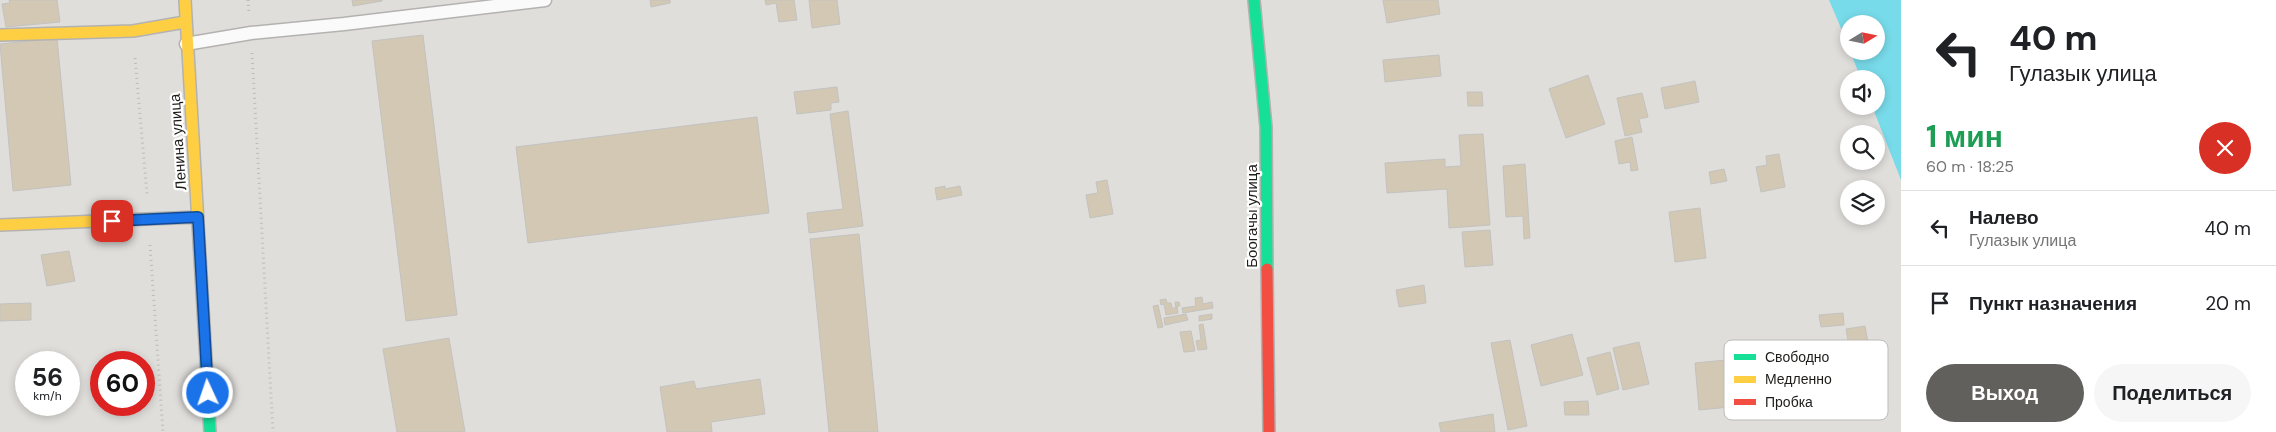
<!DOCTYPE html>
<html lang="ru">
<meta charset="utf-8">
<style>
:root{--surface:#fff;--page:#f6f6f6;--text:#202124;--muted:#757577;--line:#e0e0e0;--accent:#61605d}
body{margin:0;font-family:"DM Sans",sans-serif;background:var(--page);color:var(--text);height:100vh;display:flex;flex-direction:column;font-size:19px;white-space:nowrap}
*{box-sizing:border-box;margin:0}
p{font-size:16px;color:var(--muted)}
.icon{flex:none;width:28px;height:28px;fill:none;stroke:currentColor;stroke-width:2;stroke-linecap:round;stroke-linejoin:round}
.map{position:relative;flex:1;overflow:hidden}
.details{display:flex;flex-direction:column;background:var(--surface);width:375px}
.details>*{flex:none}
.top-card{background:#fff;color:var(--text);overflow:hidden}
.needle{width:32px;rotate:80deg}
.buttons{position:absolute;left:1840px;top:15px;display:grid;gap:10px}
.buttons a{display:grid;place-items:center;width:45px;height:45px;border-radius:50%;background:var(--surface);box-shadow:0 2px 8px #0003;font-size:25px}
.speed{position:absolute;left:15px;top:351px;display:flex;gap:10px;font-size:25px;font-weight:700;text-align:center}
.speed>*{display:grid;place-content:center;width:65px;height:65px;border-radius:50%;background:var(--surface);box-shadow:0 2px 8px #0003;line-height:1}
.speed small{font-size:12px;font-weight:400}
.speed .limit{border:8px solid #d22;background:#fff;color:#111}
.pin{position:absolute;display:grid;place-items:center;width:42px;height:42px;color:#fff;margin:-21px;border-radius:10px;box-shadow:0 2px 8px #0006}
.me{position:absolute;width:55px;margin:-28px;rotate:357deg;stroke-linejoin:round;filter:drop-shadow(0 0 4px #0008)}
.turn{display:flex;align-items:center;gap:18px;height:105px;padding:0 25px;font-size:22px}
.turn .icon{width:65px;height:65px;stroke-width:2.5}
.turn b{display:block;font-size:35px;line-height:42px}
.round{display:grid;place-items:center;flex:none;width:52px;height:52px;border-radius:26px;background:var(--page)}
.headline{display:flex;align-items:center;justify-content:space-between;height:85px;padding:0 25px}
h1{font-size:30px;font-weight:800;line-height:38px;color:#1e9e55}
.action{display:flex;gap:10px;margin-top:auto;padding:10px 25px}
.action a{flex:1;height:58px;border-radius:30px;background:var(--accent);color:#fff;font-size:20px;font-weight:800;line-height:58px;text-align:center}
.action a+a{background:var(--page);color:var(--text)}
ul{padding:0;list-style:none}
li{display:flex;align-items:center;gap:15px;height:75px;padding:0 25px;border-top:1px solid var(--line)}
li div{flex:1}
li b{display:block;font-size:19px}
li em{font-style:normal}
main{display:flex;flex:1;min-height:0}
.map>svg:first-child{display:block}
.water{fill:#78dbea}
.building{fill:#d2c8b4;stroke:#c3c2c0}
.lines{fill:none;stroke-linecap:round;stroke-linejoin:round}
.lane-casing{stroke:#b4b2b0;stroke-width:15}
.fast-casing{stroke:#b4b2b0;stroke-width:14}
.slow-casing{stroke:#b4b2b0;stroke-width:14}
.jam-casing{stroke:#b4b2b0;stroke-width:14}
.path{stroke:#bcbcba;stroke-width:3;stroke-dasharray:1 4;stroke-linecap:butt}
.lane{stroke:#fafafa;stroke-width:12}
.fast{stroke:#16e098;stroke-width:11}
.slow{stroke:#ffcf43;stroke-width:11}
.jam{stroke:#f24e42;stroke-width:11}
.route-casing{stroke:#114b97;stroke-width:12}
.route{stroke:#1a73e8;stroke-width:9}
.labels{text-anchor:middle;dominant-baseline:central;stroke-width:4.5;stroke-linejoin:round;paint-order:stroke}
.street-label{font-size:15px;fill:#1d1c19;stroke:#fff}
.key{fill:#fff;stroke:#bbbbba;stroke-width:1}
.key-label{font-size:14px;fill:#1d1c19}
</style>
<main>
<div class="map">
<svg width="1901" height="432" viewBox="0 0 1901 432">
<rect width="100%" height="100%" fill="#e0dedb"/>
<path class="water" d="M1829,0H1901V180L1872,106H1876V79H1861L1850,51H1876V24H1849V47Z"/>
<path class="building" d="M9,0H57L60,22L6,27L2,4L10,3Z
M352,0H382V1L353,6Z
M650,0H670V3L651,7Z
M765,0H794L797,20L779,22L776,3L766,5Z
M809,0H837L840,24L812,28Z
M1383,0H1438L1440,14L1387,23Z
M423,35L457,315L406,321L372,41Z
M57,38L71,185L13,191L0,44Z
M1439,55L1441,76L1385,82L1383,60Z
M1588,75L1605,124L1566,138L1549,89Z
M1695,81L1699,102L1665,109L1661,88Z
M837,87L839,102L831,103V110L797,114L794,92Z
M1467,92H1482L1483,106H1468Z
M1642,93L1648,117L1639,119L1642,132L1625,136L1617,98Z
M848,111L863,226L809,233L807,213L843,209L830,114Z
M757,117L769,213L528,243L516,147Z
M1483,134L1490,225L1449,228L1447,189L1387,193L1385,163L1445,159V167L1461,166L1459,135Z
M1632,137L1638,170L1631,171L1630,162L1619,164L1615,141Z
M1779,154L1785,187L1761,192L1756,167L1767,165L1766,156Z
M1525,164L1530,238L1524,239L1523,216L1506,217L1503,166Z
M1724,169L1727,181L1711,184L1709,172Z
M1107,180L1113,214L1090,218L1086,195L1098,193L1096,182Z
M945,186V189L960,186L962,195L937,200L935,188Z
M1700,208L1706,258L1675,262L1669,212Z
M1490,230L1493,265L1465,267L1462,232Z
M859,234L878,432H829L810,239Z
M69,251L75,281L47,286L41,255Z
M1424,285L1426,303L1399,307L1396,290Z
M1202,297L1203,304L1212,302L1213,308L1183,313L1182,308L1196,306L1195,298Z
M1166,299L1167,303H1171L1172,308H1176L1175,302H1179L1180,306H1177L1178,313L1166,315L1164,304L1161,305L1160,300Z
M31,303V320L0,321V304Z
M1158,305L1163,327L1158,328L1153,306Z
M1843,313L1844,325L1821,327L1819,315Z
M1186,314L1188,320L1165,325L1164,318Z
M1212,314V319L1199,321V316Z
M1203,324L1207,349L1198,350L1196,341L1201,340L1199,325Z
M1865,326L1871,359L1852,363L1846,329Z
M1191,331L1195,351L1184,352L1180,332Z
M1572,334L1583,375L1541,386L1531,345Z
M449,338L465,432H397L383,349Z
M1510,340L1527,426L1508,430L1491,343Z
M1639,342L1649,384L1623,390L1613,348Z
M1610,352L1619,389L1597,395L1587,358Z
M1726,360L1730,407L1699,410L1695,363Z
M760,379L765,414L711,422L712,432H667L660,387L694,381L696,389Z
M1588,401L1589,415H1565L1564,402Z
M1493,414L1495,432H1441L1439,423Z"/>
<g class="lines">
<defs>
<path id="lane" d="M186,44L251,33L344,24L545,0"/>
<path id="fast" d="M1254,0L1266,127L1267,269
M206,360L210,432"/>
<path id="slow" d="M185,0L206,360
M0,35L133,31L185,22
M0,225L198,217"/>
<path id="jam" d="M1267,269L1269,432"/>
</defs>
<use href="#lane" class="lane-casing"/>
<use href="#fast" class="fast-casing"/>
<use href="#slow" class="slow-casing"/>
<use href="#jam" class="jam-casing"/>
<path class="path" d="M248,0L249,14
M252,53L273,432
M135,58L147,194
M150,245L163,432"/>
<use href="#lane" class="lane"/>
<use href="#fast" class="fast"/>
<use href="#slow" class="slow"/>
<use href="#jam" class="jam"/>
</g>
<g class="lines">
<defs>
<path id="route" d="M112,221L198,217L208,393"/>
</defs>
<use href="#route" class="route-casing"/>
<use href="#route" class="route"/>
</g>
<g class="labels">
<g class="street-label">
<text transform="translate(178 142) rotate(-94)">Ленина улица</text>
<text transform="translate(1252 216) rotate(-90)">Боогачы улица</text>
</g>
</g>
<rect x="1724" y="340" width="164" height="80" rx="8" class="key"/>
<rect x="1734" y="354" width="22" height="6" fill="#16e098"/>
<rect x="1734" y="376" width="22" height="7" fill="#ffcf43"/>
<rect x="1734" y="399" width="22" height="6" fill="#f24e42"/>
<g class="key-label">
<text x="1765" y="362">Свободно</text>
<text x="1765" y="384">Медленно</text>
<text x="1765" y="407">Пробка</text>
</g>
</svg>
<div class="buttons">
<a><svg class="needle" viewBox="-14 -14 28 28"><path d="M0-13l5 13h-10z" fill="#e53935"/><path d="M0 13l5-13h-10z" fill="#757577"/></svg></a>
<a><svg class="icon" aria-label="sound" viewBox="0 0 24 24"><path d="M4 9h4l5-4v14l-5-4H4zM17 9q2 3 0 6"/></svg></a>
<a><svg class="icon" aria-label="search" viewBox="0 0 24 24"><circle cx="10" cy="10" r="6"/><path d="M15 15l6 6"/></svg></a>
<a><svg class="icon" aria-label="layers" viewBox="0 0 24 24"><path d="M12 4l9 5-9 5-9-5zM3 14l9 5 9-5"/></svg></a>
</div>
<div class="speed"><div>56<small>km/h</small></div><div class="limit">60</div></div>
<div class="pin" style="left:112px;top:221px;background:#d93025"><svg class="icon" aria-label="arrive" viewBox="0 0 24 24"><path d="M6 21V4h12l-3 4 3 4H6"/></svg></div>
<svg class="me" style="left:208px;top:393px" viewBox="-20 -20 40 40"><circle r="17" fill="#1a73e8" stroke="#fff" stroke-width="3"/><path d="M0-11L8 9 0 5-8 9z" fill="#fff"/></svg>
</div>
<section class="details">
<div class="top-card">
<div class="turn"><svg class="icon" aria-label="left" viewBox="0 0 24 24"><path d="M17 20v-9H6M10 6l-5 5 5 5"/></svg><div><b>40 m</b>Гулазык улица</div></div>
</div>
<div class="headline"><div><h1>1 мин</h1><p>60 m · 18:25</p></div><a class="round" style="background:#d93025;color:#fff"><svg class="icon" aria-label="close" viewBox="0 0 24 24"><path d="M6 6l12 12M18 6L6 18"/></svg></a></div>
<ul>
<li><svg class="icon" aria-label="left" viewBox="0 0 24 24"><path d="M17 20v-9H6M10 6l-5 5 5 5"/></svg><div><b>Налево</b><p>Гулазык улица</p></div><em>40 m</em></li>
<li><svg class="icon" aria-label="arrive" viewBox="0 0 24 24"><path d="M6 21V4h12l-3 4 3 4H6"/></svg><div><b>Пункт назначения</b></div><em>20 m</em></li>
</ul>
<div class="action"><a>Выход</a><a>Поделиться</a></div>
</section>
</main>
